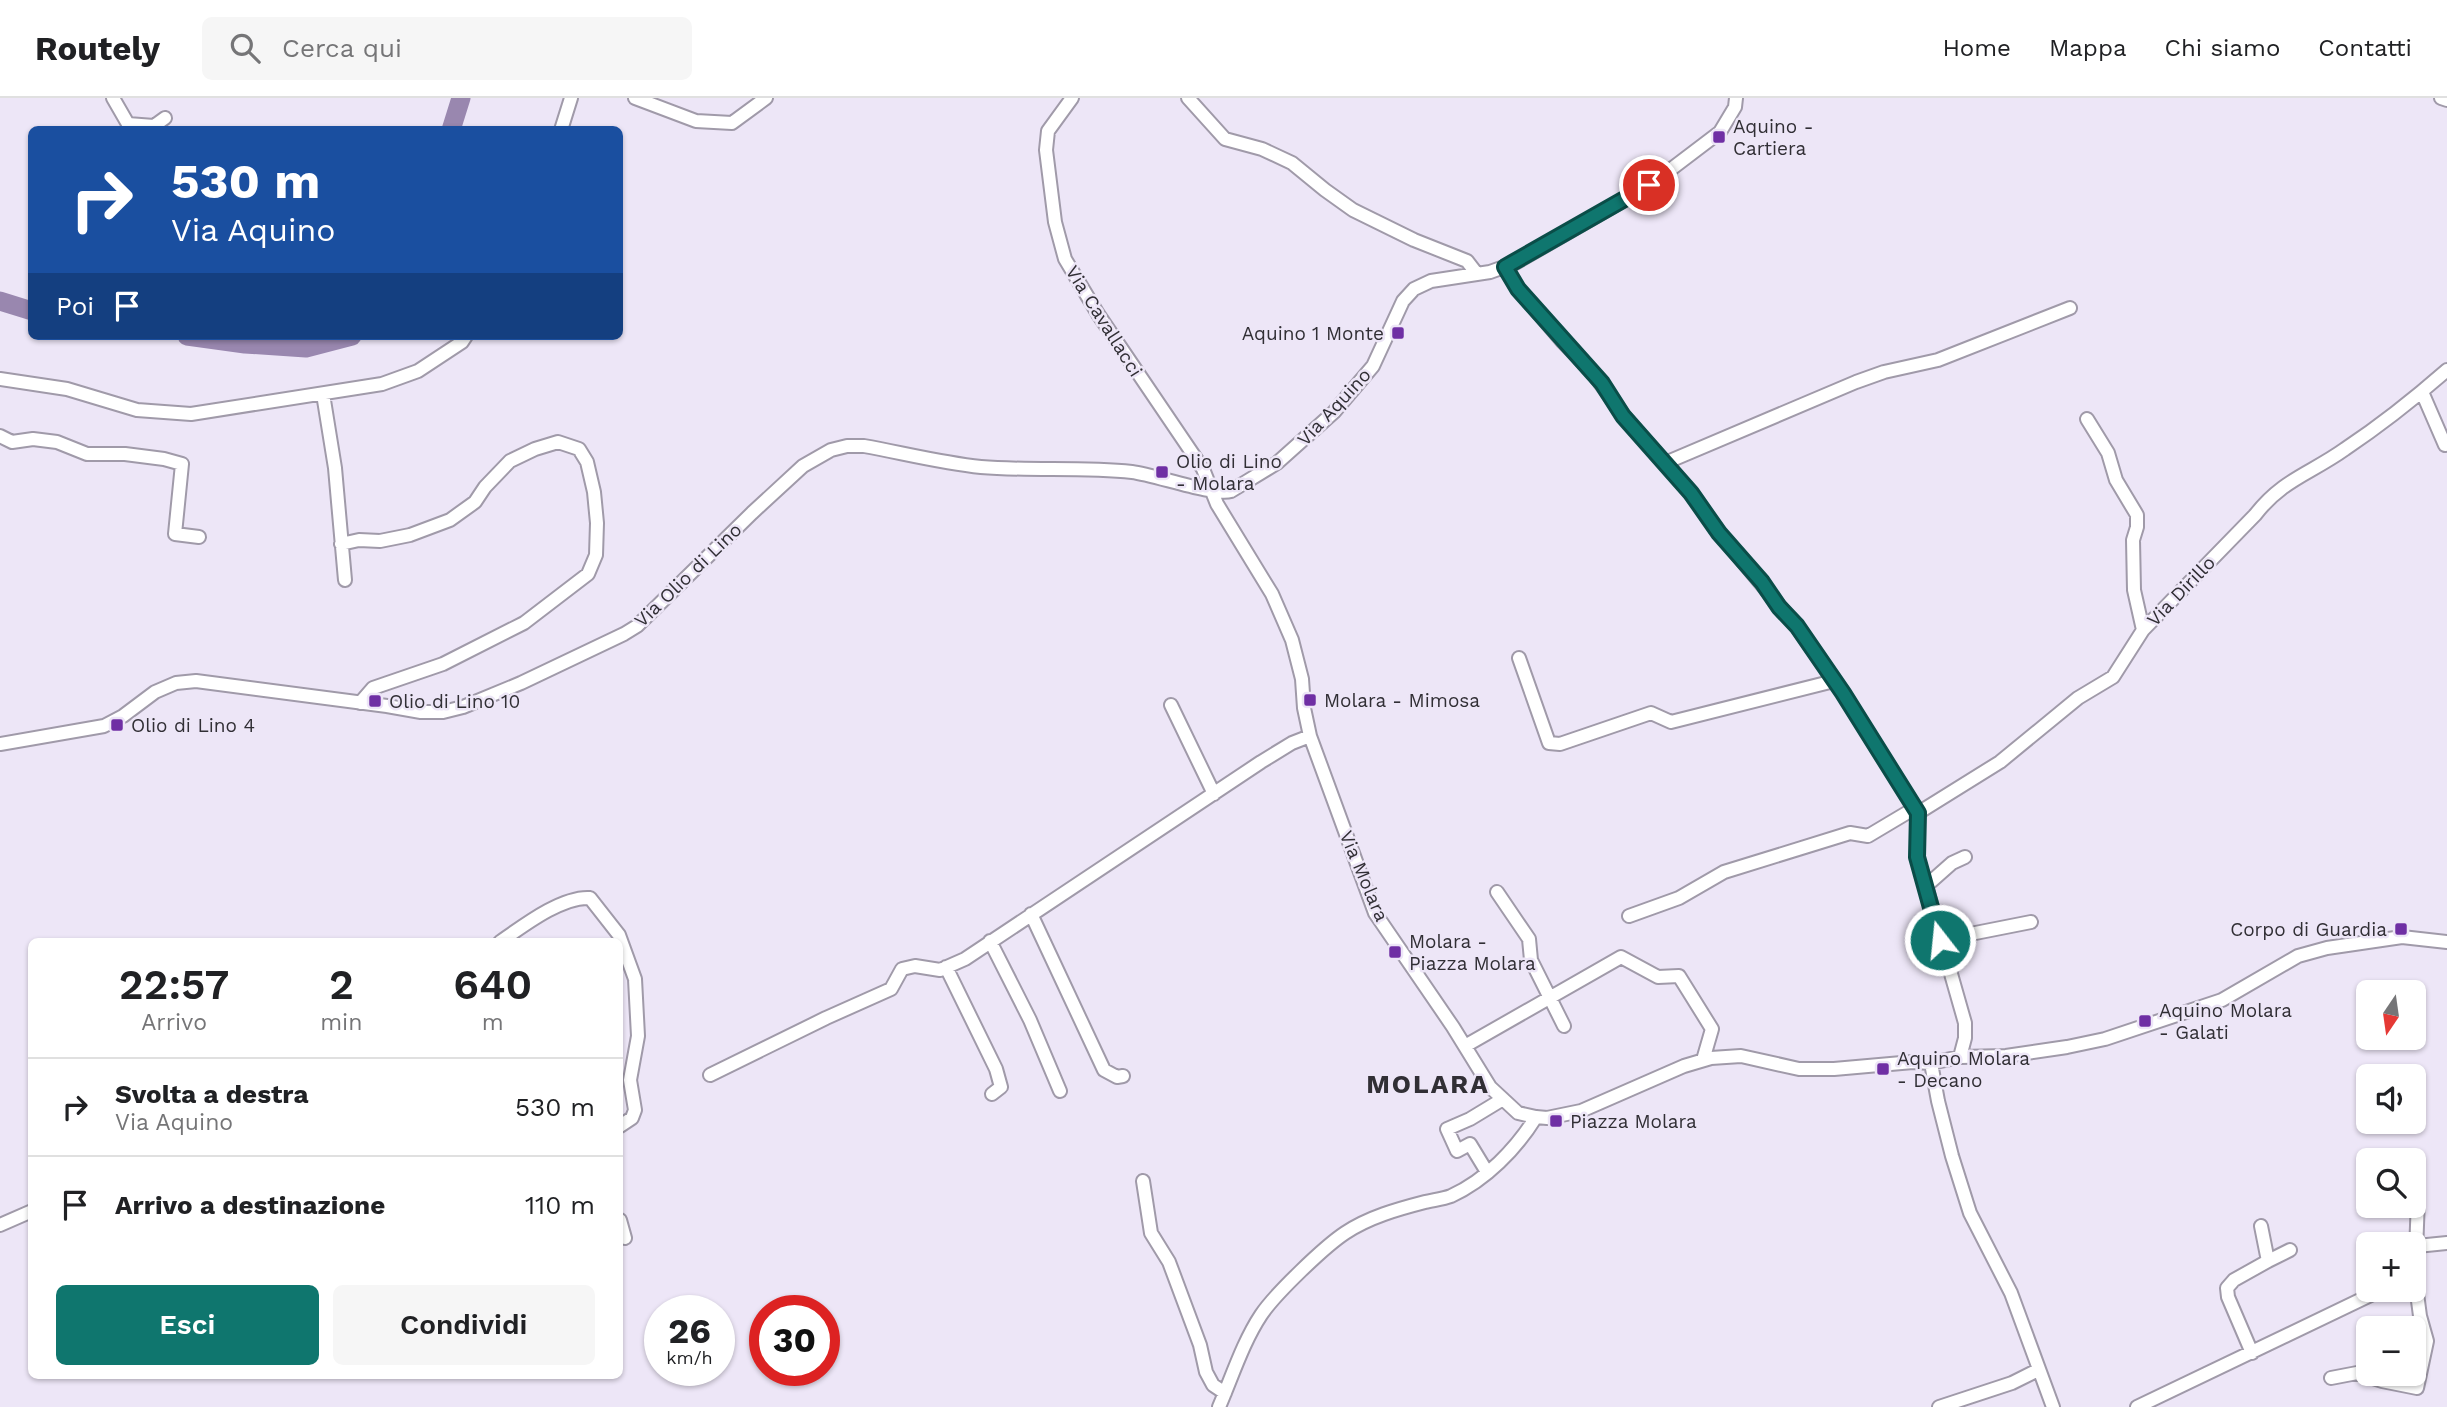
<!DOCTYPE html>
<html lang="it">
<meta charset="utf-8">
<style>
:root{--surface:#fff;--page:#f6f6f6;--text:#202124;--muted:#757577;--line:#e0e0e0;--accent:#0f766e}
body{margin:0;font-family:"Work Sans",sans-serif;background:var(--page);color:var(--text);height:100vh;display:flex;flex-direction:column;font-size:26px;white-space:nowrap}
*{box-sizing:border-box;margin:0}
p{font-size:23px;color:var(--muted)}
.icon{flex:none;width:38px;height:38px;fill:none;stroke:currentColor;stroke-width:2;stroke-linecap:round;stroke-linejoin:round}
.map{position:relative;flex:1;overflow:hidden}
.side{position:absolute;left:28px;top:840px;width:595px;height:441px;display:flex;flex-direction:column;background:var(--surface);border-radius:10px;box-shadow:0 2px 5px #0004}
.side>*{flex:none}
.hud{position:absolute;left:28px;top:28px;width:595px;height:214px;border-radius:10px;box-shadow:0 2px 5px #0004;background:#1a4fa0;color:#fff;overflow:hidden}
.needle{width:46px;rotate:193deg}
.controls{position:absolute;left:2356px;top:882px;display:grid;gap:14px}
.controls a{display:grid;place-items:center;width:70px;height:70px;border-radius:10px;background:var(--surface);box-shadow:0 2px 5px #0004;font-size:35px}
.speed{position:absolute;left:644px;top:1197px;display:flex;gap:14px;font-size:35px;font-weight:700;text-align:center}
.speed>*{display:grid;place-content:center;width:91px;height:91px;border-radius:50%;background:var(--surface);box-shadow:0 2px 5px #0004;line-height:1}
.speed small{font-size:18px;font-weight:400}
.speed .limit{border:10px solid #d22;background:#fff;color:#111}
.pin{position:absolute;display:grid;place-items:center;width:60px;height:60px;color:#fff;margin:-30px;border:4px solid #fff;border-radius:50%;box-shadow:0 2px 7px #0007}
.me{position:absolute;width:77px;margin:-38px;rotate:344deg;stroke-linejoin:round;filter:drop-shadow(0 0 5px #0008)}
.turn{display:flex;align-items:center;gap:24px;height:147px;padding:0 28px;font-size:32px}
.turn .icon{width:91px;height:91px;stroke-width:2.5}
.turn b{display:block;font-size:49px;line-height:60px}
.then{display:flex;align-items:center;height:66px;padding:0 28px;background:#0003;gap:14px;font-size:26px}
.eta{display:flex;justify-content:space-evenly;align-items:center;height:119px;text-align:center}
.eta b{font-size:42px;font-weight:600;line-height:49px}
.button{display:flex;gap:14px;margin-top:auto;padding:14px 28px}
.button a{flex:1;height:80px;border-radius:10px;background:var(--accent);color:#fff;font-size:28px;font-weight:600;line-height:80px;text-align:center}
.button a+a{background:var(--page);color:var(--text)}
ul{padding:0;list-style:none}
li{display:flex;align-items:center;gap:21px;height:98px;padding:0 28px;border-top:2px solid var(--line)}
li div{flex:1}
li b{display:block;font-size:26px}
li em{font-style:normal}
header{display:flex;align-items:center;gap:42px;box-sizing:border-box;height:98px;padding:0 35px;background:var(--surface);border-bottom:2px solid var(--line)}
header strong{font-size:33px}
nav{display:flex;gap:38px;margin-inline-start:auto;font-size:24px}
.search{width:490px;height:63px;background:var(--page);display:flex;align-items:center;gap:18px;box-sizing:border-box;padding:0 24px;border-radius:10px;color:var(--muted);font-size:26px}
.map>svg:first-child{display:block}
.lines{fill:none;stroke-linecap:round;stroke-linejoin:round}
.river{stroke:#9987af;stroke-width:19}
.minor-casing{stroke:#a09aa9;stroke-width:16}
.minor{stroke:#fff;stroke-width:12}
.route-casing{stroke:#0a4d48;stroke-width:18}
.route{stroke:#0f766e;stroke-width:12}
.poi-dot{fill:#6f2fa4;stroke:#ede6f7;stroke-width:2.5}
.labels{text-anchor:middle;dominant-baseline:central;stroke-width:5;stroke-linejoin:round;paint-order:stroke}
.poi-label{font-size:19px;fill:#312f35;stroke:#ede6f7;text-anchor:start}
.street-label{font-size:19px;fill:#312f35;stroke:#ede6f7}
.district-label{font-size:26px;font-weight:bold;letter-spacing:2px;fill:#312f35;stroke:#ede6f7}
</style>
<header>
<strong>Routely</strong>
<div class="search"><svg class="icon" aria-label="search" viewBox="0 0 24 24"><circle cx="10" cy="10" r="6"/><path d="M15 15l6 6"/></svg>Cerca qui</div>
<nav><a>Home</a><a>Mappa</a><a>Chi siamo</a><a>Contatti</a></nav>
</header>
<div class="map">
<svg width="2447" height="1309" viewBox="0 0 2447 1309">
<rect width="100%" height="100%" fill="#ede6f7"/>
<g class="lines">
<path class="river" d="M451,32L461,0
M0,203L32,213
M187,238L245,246L306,250L352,238"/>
<defs>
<path id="minor" d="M113,0L128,26L154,28L165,20
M635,0L696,23L732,25L766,0
M1072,0L1048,33L1046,52L1055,124L1065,161L1098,216L1203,371L1217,406L1272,496L1292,542L1302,581L1304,610L1310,638L1375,815L1453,929L1490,989L1518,1015L1536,1019L1547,1020L1581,1013L1684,968L1711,960L1741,958L1799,971H1834L1913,964L1931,965L1960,959L2006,958L2067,949L2105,941L2222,902L2298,858L2327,850L2402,839L2447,844
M1188,0L1225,41L1262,51L1292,65L1325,92L1353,112L1414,142L1467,163L1477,176
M2441,0L2447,2
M561,32L571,0
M1505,169L1518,191L1563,244L1593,275L1624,318L1691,395L1719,435L1797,529L1843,595L1918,715L1917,759L1926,788
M0,281L67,291L137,312L191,316L382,286L418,273L462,244L466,238
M2422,294L2445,347
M323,296L335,370L345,482
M2087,321L2108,355L2116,382L2137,417V429L2133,442L2134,492L2143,532
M0,338L12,344L33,341L57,344L87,356H125L164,361L182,366L175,436L199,439
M1665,365L1856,284L1884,274L1938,262L2070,210
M341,446L359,442L380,443L410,437L450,422L475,404L485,389L510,363L535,351L558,344L579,351L587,364L594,394L597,425L596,457L588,476L524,525L443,566L373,590L360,605
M1519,560L1549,645L1560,646L1651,615L1671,624L1834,583
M1171,607L1214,696
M0,646L104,628L123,618L155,594L176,585L196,583L387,608L421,614H443L463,609L521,585L624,536L637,528L752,415L803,368L831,352L847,348H864C903,355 941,365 981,369C1031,373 1082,369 1132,374C1156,377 1213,398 1231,393L1277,365L1334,314L1373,268L1403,203L1414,191L1431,183L1490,174L1515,165L1631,98L1666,75L1720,34L1735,9L1736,0
M1918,715L2000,664L2078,600L2113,579L2143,532L2255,417C2283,381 2310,376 2345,351C2381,327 2415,300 2447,272
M1497,794L1529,841L1531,862L1564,928
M1031,816L1104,972L1117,979L1123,978
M1629,818L1679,800L1724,774L1850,735L1868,738L1915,710
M1940,842L2031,824
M990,843L1030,922L1060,993
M500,844C523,828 562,798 590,800L619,837L635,881L638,938L630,982L635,1012L632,1020L620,1028
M946,869L996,971L1001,989L992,996
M1465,948L1621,859L1658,879L1679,878L1712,931L1703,962
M1960,959L1965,940V925L1926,788L1952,765L1965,759
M1931,965L1938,1003L1952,1058L1970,1115L2011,1195L2053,1309
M710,977L826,920L891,891L902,871L915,868L940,872L965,861L1261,664L1292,645L1310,638
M1487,1074L1470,1046L1457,1053L1447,1031L1470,1021L1503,1001
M1143,1083L1151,1135L1169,1164L1200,1247L1206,1274L1213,1287L1225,1295
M620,1122L625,1140
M0,1127L32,1113
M2417,1148L2447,1145
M2268,1163L2290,1152
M2252,1255L2228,1199L2227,1190L2234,1182L2268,1163L2261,1128
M2331,1280L2357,1275L2382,1283L2417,1290L2427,1243L2420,1218L2415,1180L2418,1101L2416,1075L2413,1073
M1219,1309C1232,1279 1243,1244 1261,1217C1275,1196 1324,1149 1345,1135C1369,1119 1398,1111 1425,1104C1433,1102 1443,1101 1451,1098C1486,1082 1516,1051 1536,1019
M1939,1309L2012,1285L2038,1272
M2137,1309L2381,1192"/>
</defs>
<use href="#minor" class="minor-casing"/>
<use href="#minor" class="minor"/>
</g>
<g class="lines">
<defs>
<path id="route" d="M1649,87L1505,169L1518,191L1602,285L1623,318L1691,395L1719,435L1762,484L1779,509L1797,528L1843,595L1918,715L1917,759L1940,842"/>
</defs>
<use href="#route" class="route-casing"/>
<use href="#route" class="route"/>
</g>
<g class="poi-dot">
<rect x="1712" y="32" width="14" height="14" rx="3.5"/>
<rect x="1391" y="228" width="14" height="14" rx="3.5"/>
<rect x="1155" y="367" width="14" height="14" rx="3.5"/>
<rect x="1303" y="595" width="14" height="14" rx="3.5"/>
<rect x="368" y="596" width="14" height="14" rx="3.5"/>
<rect x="110" y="620" width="14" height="14" rx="3.5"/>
<rect x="2394" y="824" width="14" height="14" rx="3.5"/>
<rect x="1388" y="847" width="14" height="14" rx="3.5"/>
<rect x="2138" y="916" width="14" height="14" rx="3.5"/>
<rect x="1876" y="964" width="14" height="14" rx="3.5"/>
<rect x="1549" y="1016" width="14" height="14" rx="3.5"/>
</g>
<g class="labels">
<g class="poi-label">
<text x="1733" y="28">Aquino -<tspan x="1733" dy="22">Cartiera</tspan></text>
<text x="1384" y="235" text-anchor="end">Aquino 1 Monte</text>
<text x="1176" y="363">Olio di Lino<tspan x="1176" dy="22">- Molara</tspan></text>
<text x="1324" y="602">Molara - Mimosa</text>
<text x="389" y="603">Olio di Lino 10</text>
<text x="131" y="627">Olio di Lino 4</text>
<text x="2387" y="831" text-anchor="end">Corpo di Guardia</text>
<text x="1409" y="843">Molara -<tspan x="1409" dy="22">Piazza Molara</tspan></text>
<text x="2159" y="912">Aquino Molara<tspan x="2159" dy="22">- Galati</tspan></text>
<text x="1897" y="960">Aquino Molara<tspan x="1897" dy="22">- Decano</tspan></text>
<text x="1570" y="1023">Piazza Molara</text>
</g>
<g class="street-label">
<text transform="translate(1104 223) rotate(58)">Via Cavallacci</text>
<text transform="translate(1334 309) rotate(-47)">Via Aquino</text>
<text transform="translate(688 477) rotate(-44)">Via Olio di Lino</text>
<text transform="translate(2181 493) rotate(-46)">Via Dirillo</text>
<text transform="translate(1364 778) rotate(67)">Via Molara</text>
</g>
<g class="district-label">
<text x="1428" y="986">MOLARA</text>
</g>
</g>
</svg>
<div class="controls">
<a><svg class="needle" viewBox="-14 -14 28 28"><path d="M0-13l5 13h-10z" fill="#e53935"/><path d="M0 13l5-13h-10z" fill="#757577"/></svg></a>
<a><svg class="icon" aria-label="sound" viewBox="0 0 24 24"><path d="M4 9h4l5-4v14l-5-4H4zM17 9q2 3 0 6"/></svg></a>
<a><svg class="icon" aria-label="search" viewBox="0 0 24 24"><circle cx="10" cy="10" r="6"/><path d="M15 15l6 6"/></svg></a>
<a>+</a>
<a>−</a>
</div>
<div class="speed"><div>26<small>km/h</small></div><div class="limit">30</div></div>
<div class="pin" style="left:1649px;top:87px;background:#d93025"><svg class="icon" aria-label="arrive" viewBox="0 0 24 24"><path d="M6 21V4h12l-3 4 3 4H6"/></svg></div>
<svg class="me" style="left:1940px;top:842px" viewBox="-20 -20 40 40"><circle r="17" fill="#0f766e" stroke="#fff" stroke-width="3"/><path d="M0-11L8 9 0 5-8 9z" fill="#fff"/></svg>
<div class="hud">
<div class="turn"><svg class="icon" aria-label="right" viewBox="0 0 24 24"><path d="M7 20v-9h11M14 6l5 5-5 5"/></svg><div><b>530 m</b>Via Aquino</div></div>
<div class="then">Poi<svg class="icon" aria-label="arrive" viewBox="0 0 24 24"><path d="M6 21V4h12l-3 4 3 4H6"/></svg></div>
</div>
<section class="side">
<div class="eta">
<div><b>22:57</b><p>Arrivo</p></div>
<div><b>2</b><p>min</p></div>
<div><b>640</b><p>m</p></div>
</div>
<ul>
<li><svg class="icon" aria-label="right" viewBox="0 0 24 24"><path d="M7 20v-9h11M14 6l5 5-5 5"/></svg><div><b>Svolta a destra</b><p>Via Aquino</p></div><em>530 m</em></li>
<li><svg class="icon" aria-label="arrive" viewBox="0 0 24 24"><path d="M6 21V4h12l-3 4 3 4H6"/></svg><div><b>Arrivo a destinazione</b></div><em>110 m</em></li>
</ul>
<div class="button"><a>Esci</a><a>Condividi</a></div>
</section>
</div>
